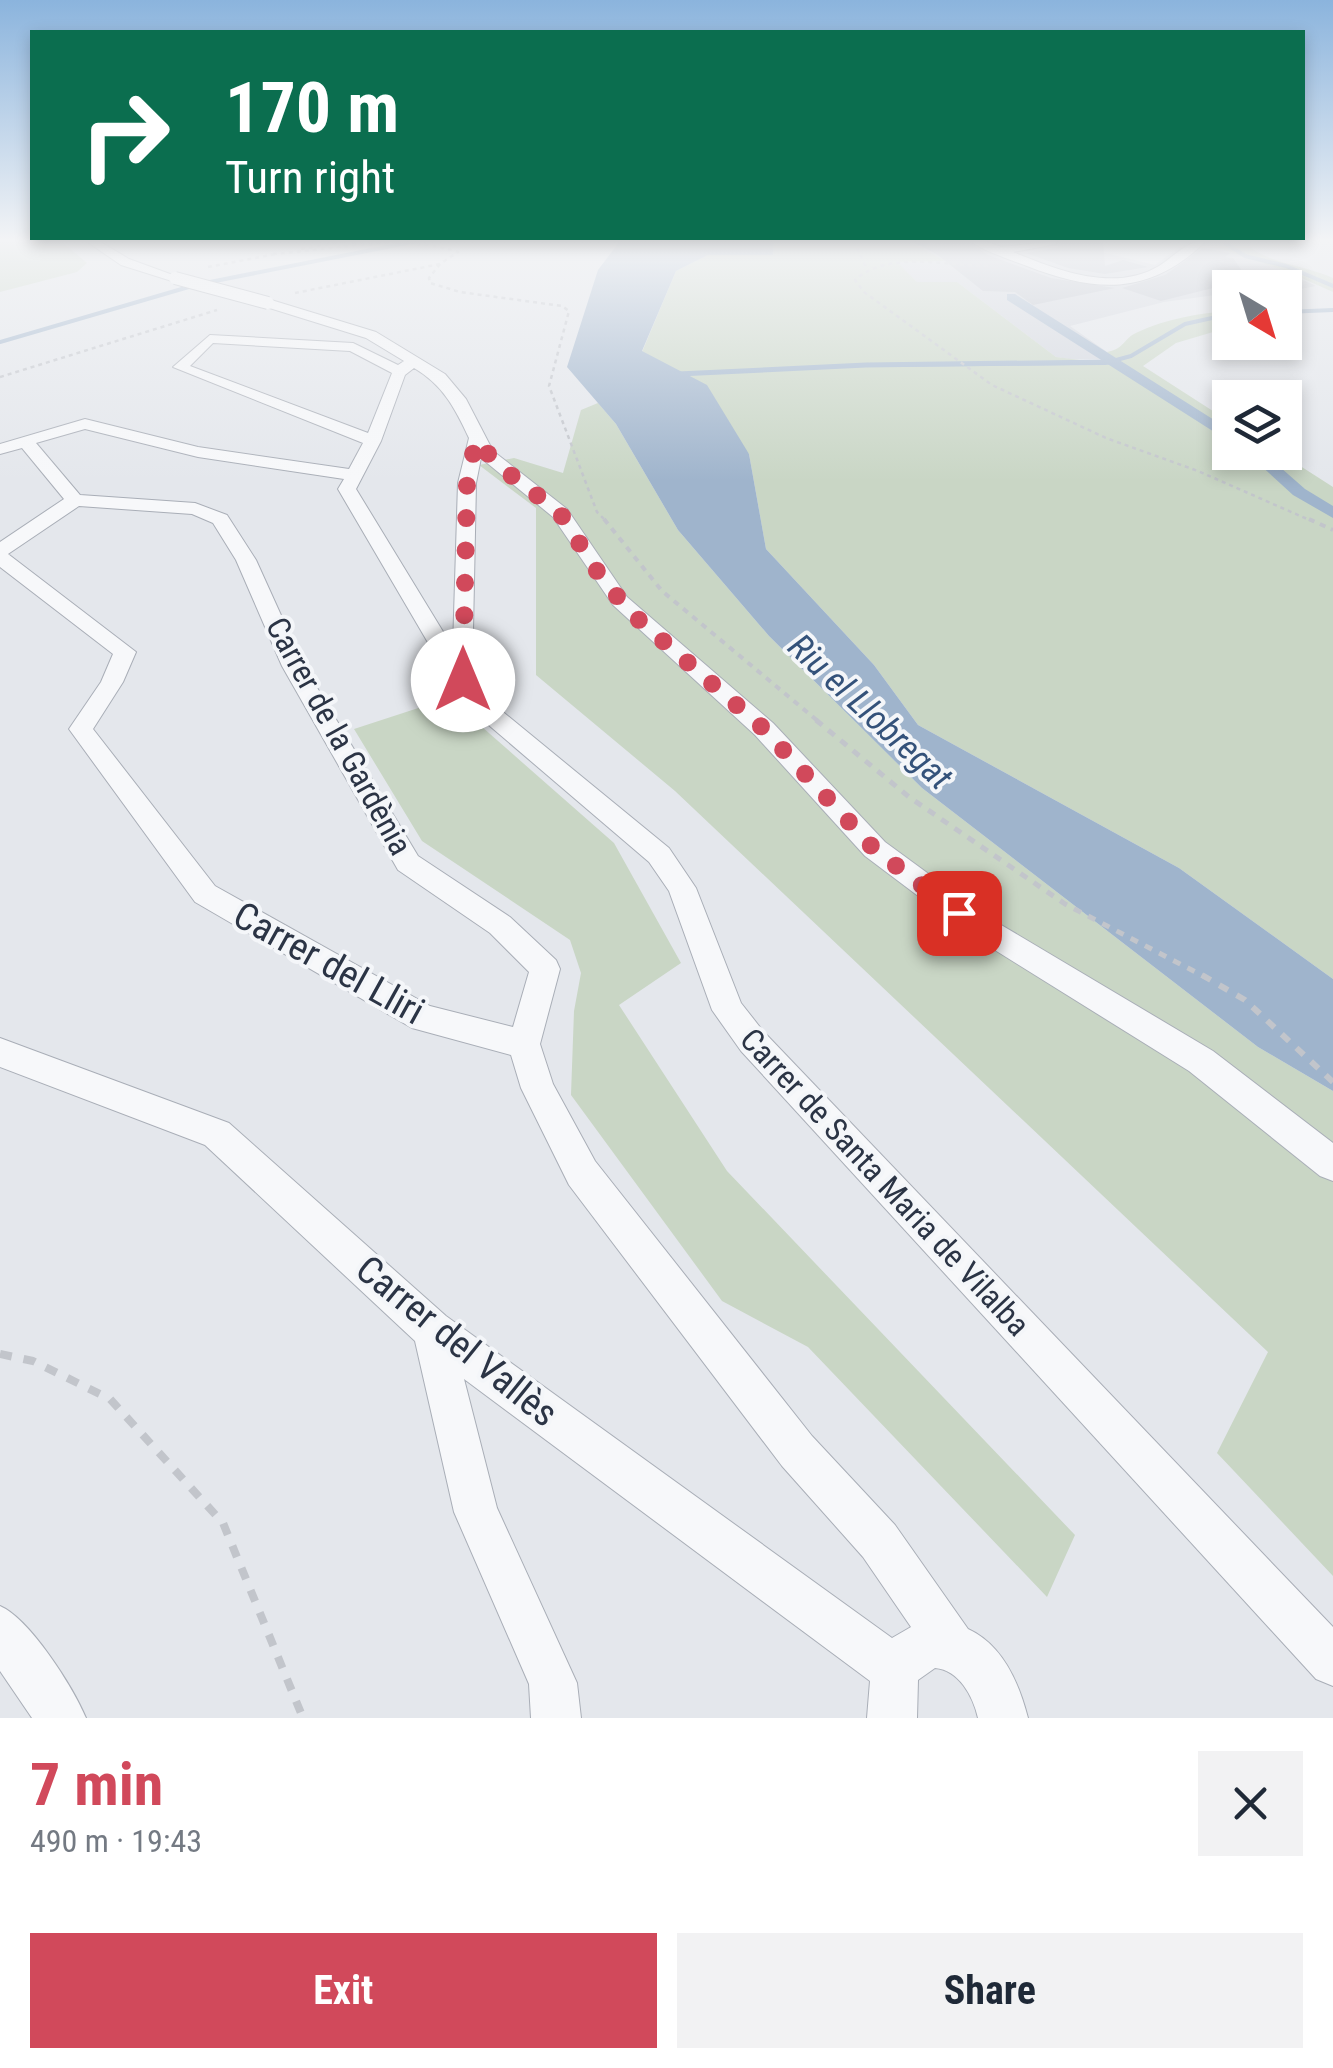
<!DOCTYPE html>
<meta charset="utf-8">
<style>
:root{--surface:#fff;--page:#f2f2f3;--text:#1f2937;--muted:#747a83;--accent:#d1495b}
body{margin:0;font-family:"Roboto Condensed",sans-serif;background:var(--page);color:var(--text);height:100vh;display:flex;flex-direction:column;font-size:38px;white-space:nowrap}
*{box-sizing:border-box;margin:0}
p{font-size:32px;color:var(--muted)}
.icon{flex:none;width:55px;height:55px;fill:none;stroke:currentColor;stroke-width:2;stroke-linecap:round;stroke-linejoin:round}
.map{position:relative;height:1718px;overflow:hidden}
.sheet{display:flex;flex-direction:column;background:var(--surface);flex:1}
.sheet>*{flex:none}
.banner{position:absolute;left:30px;top:30px;width:1275px;height:210px;border-radius:0px;box-shadow:0 5px 15px #0003;background:#0b6e4f;color:#fff;overflow:hidden}
.needle{width:65px;rotate:142deg}
.controls{position:absolute;left:1212px;top:270px;display:grid;gap:20px}
.controls a{display:grid;place-items:center;width:90px;height:90px;border-radius:0px;background:var(--surface);box-shadow:0 5px 15px #0003;font-size:50px}
.pin{position:absolute;display:grid;place-items:center;width:85px;height:85px;color:#fff;margin:-42px;border-radius:20px;box-shadow:0 5px 15px #0006}
.me{position:absolute;width:110px;margin:-55px;rotate:0deg;stroke-linejoin:round;filter:drop-shadow(0 0 8px #0008)}
.turn{display:flex;align-items:center;gap:35px;height:210px;padding:0 30px;font-size:45px}
.turn .icon{width:130px;height:130px;stroke-width:2.5}
.turn b{display:block;font-size:70px;line-height:85px}
.round{display:grid;place-items:center;flex:none;width:105px;height:105px;border-radius:0px;background:var(--page)}
.summary{display:flex;align-items:center;justify-content:space-between;height:170px;padding:0 30px}
h1{font-size:60px;font-weight:700;line-height:75px;color:var(--accent)}
.primary-button{display:flex;gap:20px;margin-top:auto;padding:20px 30px}
.primary-button a{flex:1;height:115px;border-radius:0px;background:var(--accent);color:#fff;font-size:40px;font-weight:700;line-height:115px;text-align:center}
.primary-button a+a{background:var(--page);color:var(--text)}
.map>svg:first-child{display:block}
.built{fill:#d2d6de}
.green{fill:#c9d6c5}
.water{fill:#9fb4cc}
.lines{fill:none;stroke-linecap:round;stroke-linejoin:round}
.stream-far1{stroke:#9fb4cc;stroke-width:4}
.stream{stroke:#9fb4cc;stroke-width:5}
.canal{fill:#9fb4cc;fill-rule:evenodd}
.building{fill:#bbc0ca}
.minor-casing{stroke:#a9aeb7;stroke-width:2}
.path-far4{stroke:#c2c5cb;stroke-width:2.5;stroke-dasharray:4 4;stroke-linecap:butt}
.path-far3{stroke:#c2c5cb;stroke-width:4;stroke-dasharray:6 6;stroke-linecap:butt}
.path-far2{stroke:#c2c5cb;stroke-width:5;stroke-dasharray:8 8;stroke-linecap:butt}
.path-far1{stroke:#c2c5cb;stroke-width:6;stroke-dasharray:10 10;stroke-linecap:butt}
.path{stroke:#c2c5cb;stroke-width:8;stroke-dasharray:12 12;stroke-linecap:butt}
.minor{fill:#f7f8fa;fill-rule:evenodd}
.minor-bridge-casing{stroke:#a9aeb7;stroke-width:14;stroke-linecap:butt}
.minor-bridge{stroke:#f7f8fa;stroke-width:12}
.route{stroke:#d1495b;stroke-width:18;stroke-dasharray:0 32.4}
.labels{text-anchor:middle;dominant-baseline:central;stroke-width:8;stroke-linejoin:round;paint-order:stroke}
.street-label{font-size:32px;fill:#2b3445;stroke:#f4f6f9}
.water-label{font-size:35px;font-style:italic;fill:#34527a;stroke:#f4f6f9}
.near-street-label{font-size:38px;fill:#2b3445;stroke:#f4f6f9}
</style>
<div class="map">
<svg width="1333" height="1718" viewBox="0 0 1333 1718">
<rect width="100%" height="100%" fill="#e4e7ec"/>
<path class="built" d="M909,241H1056L1155,265L1187,241H1221L1316,286L1285,292V288H1230V293L1164,302L1070,326L1117,359H1069L1056,357L957,282H917L896,262L942,260Z"/>
<path class="green" d="M0,241H61L87,263L77,272L0,292Z
M774,241H909L945,261L897,262L917,282H957L1056,357L1096,362L1115,359L1107,352C1125,349 1123,338 1138,332C1165,319 1200,313 1230,311V327L1176,343L1143,366L1230,422V452L1280,453L1333,487V979L1179,868L918,725L874,665L766,549L749,454L642,352L676,271L708,255H773Z
M1221,241H1252L1249,246C1270,264 1308,266 1333,278V292L1286,271L1219,248Z
M598,403L616,424L678,530L769,636L922,788L1258,1047L1333,1091V1576L1217,1453L1268,1352L675,791L536,675V508L479,465L514,458L563,473L581,410Z
M449,698L614,843L681,963L619,1005L727,1171L1075,1535L1047,1597L808,1347L722,1301L571,1095L574,1011L581,973L570,940L422,841L354,729Z"/>
<path class="water" d="M620,241H774L773,255H708L676,271L642,351L707,385L749,454L766,549L874,665L918,725L1179,868L1333,979V1091L1258,1047L922,788L769,636L678,530L616,424L567,367L598,270Z"/>
<g class="lines">
<path class="stream-far1" d="M1228,241L1225,243L1245,256L1286,266L1333,286
M205,283L417,241
M1285,312L1333,310
M0,342L192,286
M882,365L1105,363L1131,356L1185,324L1230,314"/>
<path class="stream" d="M678,374L866,365L1109,362"/>
<path class="canal" d="M910,241H923L959,258L950,260Z
M1007,294H1015L1230,430V442L1007,300Z
M1246,452H1263L1305,489L1333,506V518L1293,495Z"/>
</g>
<path class="building" d="M949,241H967L988,255L1051,278L1115,288L1033,305L1015,292L983,291L925,245Z
M1061,241H1103L1105,266L1123,260L1148,267L1105,274L1068,268L1026,253L1057,248Z
M1203,248L1230,253L1225,257L1233,258L1254,288L1221,286L1161,301L1122,288L1165,275Z"/>
<g class="lines">
<defs>
<path id="minor" d="M86,241H99L129,259L181,278L175,282L121,265Z
M970,241H985L1001,247L1057,241L1056,244L1013,252C1057,270 1114,293 1159,266C1175,256 1187,240 1206,241C1150,296 1096,293 1027,266C1008,259 986,252 970,241Z
M268,299L376,332L445,374L466,399L493,451L567,509L627,597L773,723L885,842L986,916L1213,1051L1333,1143V1181L1320,1176L1189,1071L966,932L865,856L755,735L613,605L553,517L481,458L476,483L472,680L481,694L669,848L696,888L741,1003L763,1031L1333,1627V1686L1316,1679L741,1051L712,1010L669,891L649,862L464,704L338,489L344,479L198,457L85,429L36,443L80,495L195,503L227,515L256,560L304,666L418,856L510,917L556,960L560,969L540,1044L553,1084L595,1161L812,1436L895,1525L968,1629C1003,1645 1019,1683 1028,1718H978C973,1696 959,1670 935,1668L918,1680L917,1718H867L870,1681L464,1379L497,1508L577,1683L581,1718H531L529,1684L454,1512L415,1341L205,1145L0,1067V1038L229,1123L446,1316L892,1638L911,1627L863,1557L782,1466L569,1185L521,1088L511,1055L412,1028L195,902L69,729L101,682L113,654L0,567V542L64,499L22,448L0,454V444L85,419L198,447L349,469L363,443L173,367L210,335L353,343L398,365L404,361L366,338L263,306L261,303ZM213,343L350,351L392,373L368,433L190,366ZM414,368C443,385 455,408 469,438L458,483L453,648L356,489L381,441L405,375ZM79,506L192,514L213,523L236,560L282,666L398,870L490,933L529,972L513,1027L430,1006L215,886L93,729L123,682L136,652L8,554Z
M0,1606C30,1619 73,1687 86,1718H32L0,1671Z"/>
</defs>
<use href="#minor" class="minor-casing"/>
<path class="path-far4" d="M853,241L867,269
M344,246L366,241
M301,249L347,241
M273,254C331,250 402,233 458,252L440,264L295,293
M440,264L429,278L430,283L460,292L562,306L569,311L549,386L597,512L607,522
M988,266C947,266 888,250 855,280L864,292L992,385L1106,438L1198,471L1314,522
M208,267L276,254
M0,377L217,310"/>
<path class="path-far3" d="M604,519L662,591L819,722
M1309,519L1333,530"/>
<path class="path-far2" d="M816,720L909,797L1065,904L1207,978"/>
<path class="path-far1" d="M1202,975L1245,1000L1333,1082"/>
<path class="path" d="M0,1354L33,1361L110,1399L223,1523L303,1718"/>
<use href="#minor" class="minor"/>
<defs>
<path id="minor-bridge" d="M175,278L268,303"/>
</defs>
<use href="#minor-bridge" class="minor-bridge-casing"/>
<use href="#minor-bridge" class="minor-bridge"/>
</g>
<linearGradient id="sky" x2="0" y2="1"><stop stop-color="#8bb4dd"/><stop offset="0.5" stop-color="#f3f4f6"/><stop offset="1" stop-color="#f3f4f6" stop-opacity="0"/></linearGradient>
<rect width="1333" height="481" fill="url(#sky)"/>
<g class="lines">
<path class="route" d="M463,680L467,483L476,440L499,466L560,513L604,582L639,620L764,729L875,850L959,913"/>
</g>
<g class="labels">
<g class="street-label">
<text transform="translate(339 736) rotate(61)">Carrer de la Gardènia</text>
<text transform="translate(885 1182) rotate(47)">Carrer de Santa Maria de Vilalba</text>
</g>
<g class="water-label">
<text transform="translate(870 712) rotate(43)">Riu el Llobregat</text>
</g>
<g class="near-street-label">
<text transform="translate(329 963) rotate(29)">Carrer del Lliri</text>
<text transform="translate(457 1341) rotate(39)">Carrer del Vallès</text>
</g>
</g>
</svg>
<div class="controls">
<a><svg class="needle" viewBox="-14 -14 28 28"><path d="M0-13l5 13h-10z" fill="#e53935"/><path d="M0 13l5-13h-10z" fill="#747a83"/></svg></a>
<a><svg class="icon" aria-label="layers" viewBox="0 0 24 24"><path d="M12 4l9 5-9 5-9-5zM3 14l9 5 9-5"/></svg></a>
</div>
<div class="pin" style="left:959px;top:913px;background:#d93025"><svg class="icon" aria-label="arrive" viewBox="0 0 24 24"><path d="M6 21V4h12l-3 4 3 4H6"/></svg></div>
<svg class="me" style="left:463px;top:680px" viewBox="-20 -20 40 40"><circle r="19" fill="#fff"/><path d="M0-13L10 11 0 6-10 11z" fill="#d1495b"/></svg>
<div class="banner">
<div class="turn"><svg class="icon" aria-label="right" viewBox="0 0 24 24"><path d="M7 20v-9h11M14 6l5 5-5 5"/></svg><div><b>170 m</b>Turn right</div></div>
</div>
</div>
<section class="sheet">
<div class="summary"><div><h1>7 min</h1><p>490 m · 19:43</p></div><a class="round"><svg class="icon" aria-label="close" viewBox="0 0 24 24"><path d="M6 6l12 12M18 6L6 18"/></svg></a></div>
<div class="primary-button"><a>Exit</a><a>Share</a></div>
</section>
